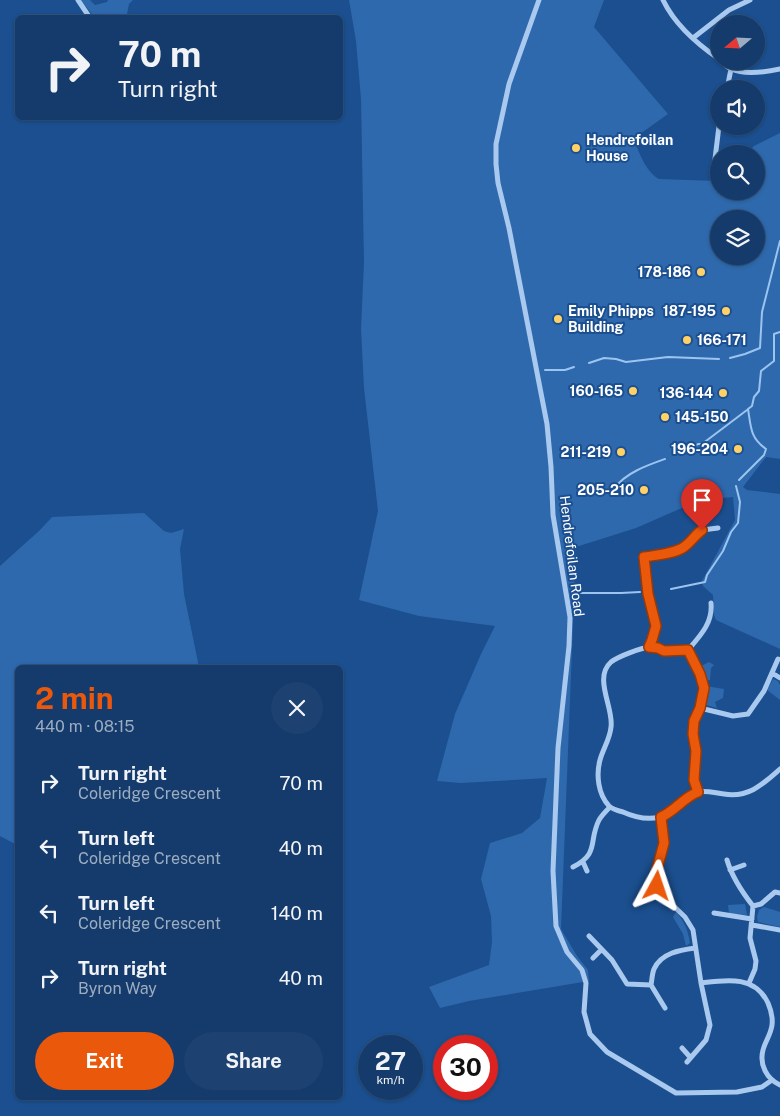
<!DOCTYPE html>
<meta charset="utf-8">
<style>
:root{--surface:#143b6b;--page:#1d4271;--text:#f1f3f6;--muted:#9dadc1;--line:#33557e;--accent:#ea580c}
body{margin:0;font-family:"Public Sans",sans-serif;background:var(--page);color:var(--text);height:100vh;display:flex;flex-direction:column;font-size:19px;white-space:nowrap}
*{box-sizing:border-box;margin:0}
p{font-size:16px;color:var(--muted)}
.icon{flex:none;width:28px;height:28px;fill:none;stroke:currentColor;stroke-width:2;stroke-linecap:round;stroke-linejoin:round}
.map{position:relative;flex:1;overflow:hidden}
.panel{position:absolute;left:15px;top:665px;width:328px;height:435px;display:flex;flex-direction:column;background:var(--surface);border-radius:8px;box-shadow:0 1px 4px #0004,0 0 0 1px var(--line)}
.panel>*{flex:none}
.banner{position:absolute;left:15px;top:15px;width:328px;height:105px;border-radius:8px;box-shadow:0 1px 4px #0004,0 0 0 1px var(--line);background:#143b6b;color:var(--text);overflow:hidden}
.needle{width:32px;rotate:251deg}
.fabs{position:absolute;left:710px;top:15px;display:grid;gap:10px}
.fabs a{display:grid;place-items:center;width:55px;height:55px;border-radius:50%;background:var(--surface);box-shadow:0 1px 4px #0004,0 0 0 1px var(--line);font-size:25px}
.speed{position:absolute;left:358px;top:1035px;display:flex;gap:10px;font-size:25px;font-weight:700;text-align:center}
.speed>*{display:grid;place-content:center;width:65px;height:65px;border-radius:50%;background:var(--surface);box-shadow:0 1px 4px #0004,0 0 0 1px var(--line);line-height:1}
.speed small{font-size:12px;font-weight:400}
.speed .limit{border:8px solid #d22;background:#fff;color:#111}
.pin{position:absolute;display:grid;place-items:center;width:42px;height:42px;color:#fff;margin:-51px -21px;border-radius:50% 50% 50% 0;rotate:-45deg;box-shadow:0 0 5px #0007}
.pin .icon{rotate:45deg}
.me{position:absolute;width:55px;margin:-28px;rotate:5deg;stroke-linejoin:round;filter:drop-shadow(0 0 4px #0008)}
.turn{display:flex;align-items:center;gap:18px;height:105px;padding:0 20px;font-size:22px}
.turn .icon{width:65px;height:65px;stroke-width:2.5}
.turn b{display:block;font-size:35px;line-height:42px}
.round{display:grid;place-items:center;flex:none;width:52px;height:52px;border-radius:26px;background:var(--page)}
.summary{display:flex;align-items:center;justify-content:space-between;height:85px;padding:0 20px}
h1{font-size:30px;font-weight:700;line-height:38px;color:var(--accent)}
.action{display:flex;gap:10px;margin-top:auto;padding:10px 20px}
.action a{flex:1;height:58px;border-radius:30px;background:var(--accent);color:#fff;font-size:20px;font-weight:700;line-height:58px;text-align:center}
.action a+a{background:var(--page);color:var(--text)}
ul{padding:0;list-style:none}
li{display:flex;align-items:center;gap:15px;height:65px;padding:0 20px}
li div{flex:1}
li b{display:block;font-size:19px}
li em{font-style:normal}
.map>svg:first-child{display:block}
.green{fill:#2e69ad;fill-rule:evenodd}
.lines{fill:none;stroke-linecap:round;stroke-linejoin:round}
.stream{stroke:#9cc4f0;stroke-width:2}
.street{stroke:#a9c9ee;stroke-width:5}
.route-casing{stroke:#983908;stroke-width:12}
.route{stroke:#ea580c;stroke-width:9}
.poi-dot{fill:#ffd166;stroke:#1b4f8f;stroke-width:2}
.labels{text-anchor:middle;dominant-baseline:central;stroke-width:4;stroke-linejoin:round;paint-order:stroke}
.poi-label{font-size:14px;font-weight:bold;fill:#fff;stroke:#1b4f8f;text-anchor:end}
.street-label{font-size:14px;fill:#fff;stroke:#1b4f8f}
</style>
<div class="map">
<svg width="780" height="1116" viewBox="0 0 780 1116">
<rect width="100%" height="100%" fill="#1b4f8f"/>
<path class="green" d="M81,0H90L95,5L107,2L108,0H133L129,4L127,14L119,18L94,17Z
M349,0H604L594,27L668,114L633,139C640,153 645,171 659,179L717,181L719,180V191H756V154H746L754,146L780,133V459L766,457L743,487L747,490L780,494V649L716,620L714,615L713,595L703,586L702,581L735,520L733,497L700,500L636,528L576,547L561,929L577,956L588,970L589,981L469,1001L440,1008L429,987L489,965L492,942L491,916L481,879L490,843L522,833L540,818L547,778L461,783L437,781L455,714L481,654L495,626L419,616L359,600L378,511L364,388L361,329L364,262L361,99L356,41ZM719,219H756V256H719Z
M144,513L164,531L171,533L184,529L180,549L184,594L199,667L18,668L17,845L0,836V566L40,530L52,517Z
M709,662L714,665L711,668L710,680L704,681L699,667Z
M773,679L778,681L780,685V700L767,690Z
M706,686L724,689L723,698L715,702L717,708L706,705Z
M745,904L747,915L729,914L728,905Z
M764,907L780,912V927L758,922L757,917L759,910Z
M676,912C684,921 688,930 690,943L686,946L683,934L673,917Z"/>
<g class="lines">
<path class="stream" d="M730,358L745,354L760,348L762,312L780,241
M589,363L604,358L616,359L626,362L668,357L719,359
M545,370H565L574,367
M686,452L698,444H702L747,410
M739,480L764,455L766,449C750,438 751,427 748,409L752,406L754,397L759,391L761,371L774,361V334L780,332
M615,488C625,473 648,465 665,459
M671,589L705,582L707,575L723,551L731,532L738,523L740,502L736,486
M577,593H621L640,592"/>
<path class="street" d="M78,0L90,18
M539,0L509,84L496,144V164L498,183L509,228L547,424L551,467L553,515L570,617L569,646L558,748L553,871L556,926L567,952L582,970L586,983L584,1012L590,1034L607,1052L676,1093L737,1092L762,1087L772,1080
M663,0C675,25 697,44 719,59
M693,38L729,10L750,0
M721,61C724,64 728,68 731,69C745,75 766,72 780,69
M727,89L731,69
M714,167L719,126
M697,508L702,530L718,528
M711,603C713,623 700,636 688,650C680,650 672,652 665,651C660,650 656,647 650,647C641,648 619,656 611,662C593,678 614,708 611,727C610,739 603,749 600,760C596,775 598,794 609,806C612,809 619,811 623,812C634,817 648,820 660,817C676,813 683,796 698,792C706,790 715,793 724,794C749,798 763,784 780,769
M649,647L652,640L656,626L648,594L647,574L644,557C656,554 674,554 684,547C691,542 695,535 702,530
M688,650L700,675L704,688L700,708L694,721L693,734L697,751L694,780L698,792
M772,673L780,678
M700,708L733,716L748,714L764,691L778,659
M661,817L664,843L657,869V885L660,893L685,917L693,930L701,983L710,1025L706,1040L687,1062
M727,860C732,877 742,892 753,906L750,938L756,961L755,969L749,983
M583,862L587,871
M573,867C600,853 588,842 599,820C602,815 606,811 610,807
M730,870L744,865
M753,906L761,904L775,892L780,893
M714,913L752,919
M752,925L780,930
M589,936L612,960L627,984L651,985
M593,958L601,950
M701,983C726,980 755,975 768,1003C771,1010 773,1017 772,1025C771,1034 765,1042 763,1050C759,1065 767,1079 780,1085
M665,1008L651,985C652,980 652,974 654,969C661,953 680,950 695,948
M682,1048L690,1057"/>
</g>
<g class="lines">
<defs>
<path id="route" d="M657,886V869L664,843L661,817C675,811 684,797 698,792L694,780L696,751L693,734L694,721L700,708L704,688L700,674L688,650L664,651L658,648L649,647L652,640L656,626L648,594L644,557C656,555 674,554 684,547C691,542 695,535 702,530"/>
</defs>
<use href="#route" class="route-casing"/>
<use href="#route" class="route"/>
</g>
<g class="poi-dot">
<circle cx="576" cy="148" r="5"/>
<circle cx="701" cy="272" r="5"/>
<circle cx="726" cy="311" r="5"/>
<circle cx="558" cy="319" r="5"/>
<circle cx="687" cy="340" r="5"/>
<circle cx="633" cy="391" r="5"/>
<circle cx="723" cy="393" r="5"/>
<circle cx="665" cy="417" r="5"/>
<circle cx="738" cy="449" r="5"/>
<circle cx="621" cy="452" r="5"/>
<circle cx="644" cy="490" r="5"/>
</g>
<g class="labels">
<g class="poi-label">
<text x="586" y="140" text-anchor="start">Hendrefoilan<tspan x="586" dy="16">House</tspan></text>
<text x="691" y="272">178-186</text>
<text x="568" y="311" text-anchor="start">Emily Phipps<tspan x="568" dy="16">Building</tspan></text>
<text x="716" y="311">187-195</text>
<text x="697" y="340" text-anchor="start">166-171</text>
<text x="623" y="391">160-165</text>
<text x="713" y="393">136-144</text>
<text x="675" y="417" text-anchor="start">145-150</text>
<text x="728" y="449">196-204</text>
<text x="611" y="452">211-219</text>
<text x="634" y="490">205-210</text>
</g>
<g class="street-label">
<text transform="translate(572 556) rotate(83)">Hendrefoilan Road</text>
</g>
</g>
</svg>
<div class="fabs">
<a><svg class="needle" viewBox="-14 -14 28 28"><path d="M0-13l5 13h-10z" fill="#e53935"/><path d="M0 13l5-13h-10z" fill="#9dadc1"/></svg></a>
<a><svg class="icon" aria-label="sound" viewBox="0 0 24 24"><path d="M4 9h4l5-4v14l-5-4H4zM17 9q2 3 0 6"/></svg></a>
<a><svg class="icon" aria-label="search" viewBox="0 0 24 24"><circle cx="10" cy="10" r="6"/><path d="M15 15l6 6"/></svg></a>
<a><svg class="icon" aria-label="layers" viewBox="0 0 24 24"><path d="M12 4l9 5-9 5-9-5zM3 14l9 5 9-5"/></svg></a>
</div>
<div class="speed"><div>27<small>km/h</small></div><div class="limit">30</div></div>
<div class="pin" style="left:702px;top:530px;background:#d93025"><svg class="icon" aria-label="arrive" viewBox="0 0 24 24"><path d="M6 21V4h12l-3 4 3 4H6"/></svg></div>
<svg class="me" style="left:657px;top:886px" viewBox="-20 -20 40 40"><path d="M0-17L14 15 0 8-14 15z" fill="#ea580c" stroke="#fff" stroke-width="4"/></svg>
<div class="banner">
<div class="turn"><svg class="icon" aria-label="right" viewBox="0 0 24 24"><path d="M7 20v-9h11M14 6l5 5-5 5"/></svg><div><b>70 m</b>Turn right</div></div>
</div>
<section class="panel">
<div class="summary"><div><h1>2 min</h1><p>440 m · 08:15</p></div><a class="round"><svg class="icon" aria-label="close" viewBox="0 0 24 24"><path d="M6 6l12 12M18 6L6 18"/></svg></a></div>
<ul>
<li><svg class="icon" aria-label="right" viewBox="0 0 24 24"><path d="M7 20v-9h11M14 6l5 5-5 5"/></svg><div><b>Turn right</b><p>Coleridge Crescent</p></div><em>70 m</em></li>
<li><svg class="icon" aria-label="left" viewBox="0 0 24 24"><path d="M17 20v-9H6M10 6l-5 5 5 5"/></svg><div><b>Turn left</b><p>Coleridge Crescent</p></div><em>40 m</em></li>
<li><svg class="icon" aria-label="left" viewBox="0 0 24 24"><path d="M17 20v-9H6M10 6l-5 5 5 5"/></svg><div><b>Turn left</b><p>Coleridge Crescent</p></div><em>140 m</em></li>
<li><svg class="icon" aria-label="right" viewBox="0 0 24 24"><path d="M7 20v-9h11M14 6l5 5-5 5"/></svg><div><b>Turn right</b><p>Byron Way</p></div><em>40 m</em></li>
</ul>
<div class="action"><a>Exit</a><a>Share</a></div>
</section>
</div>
